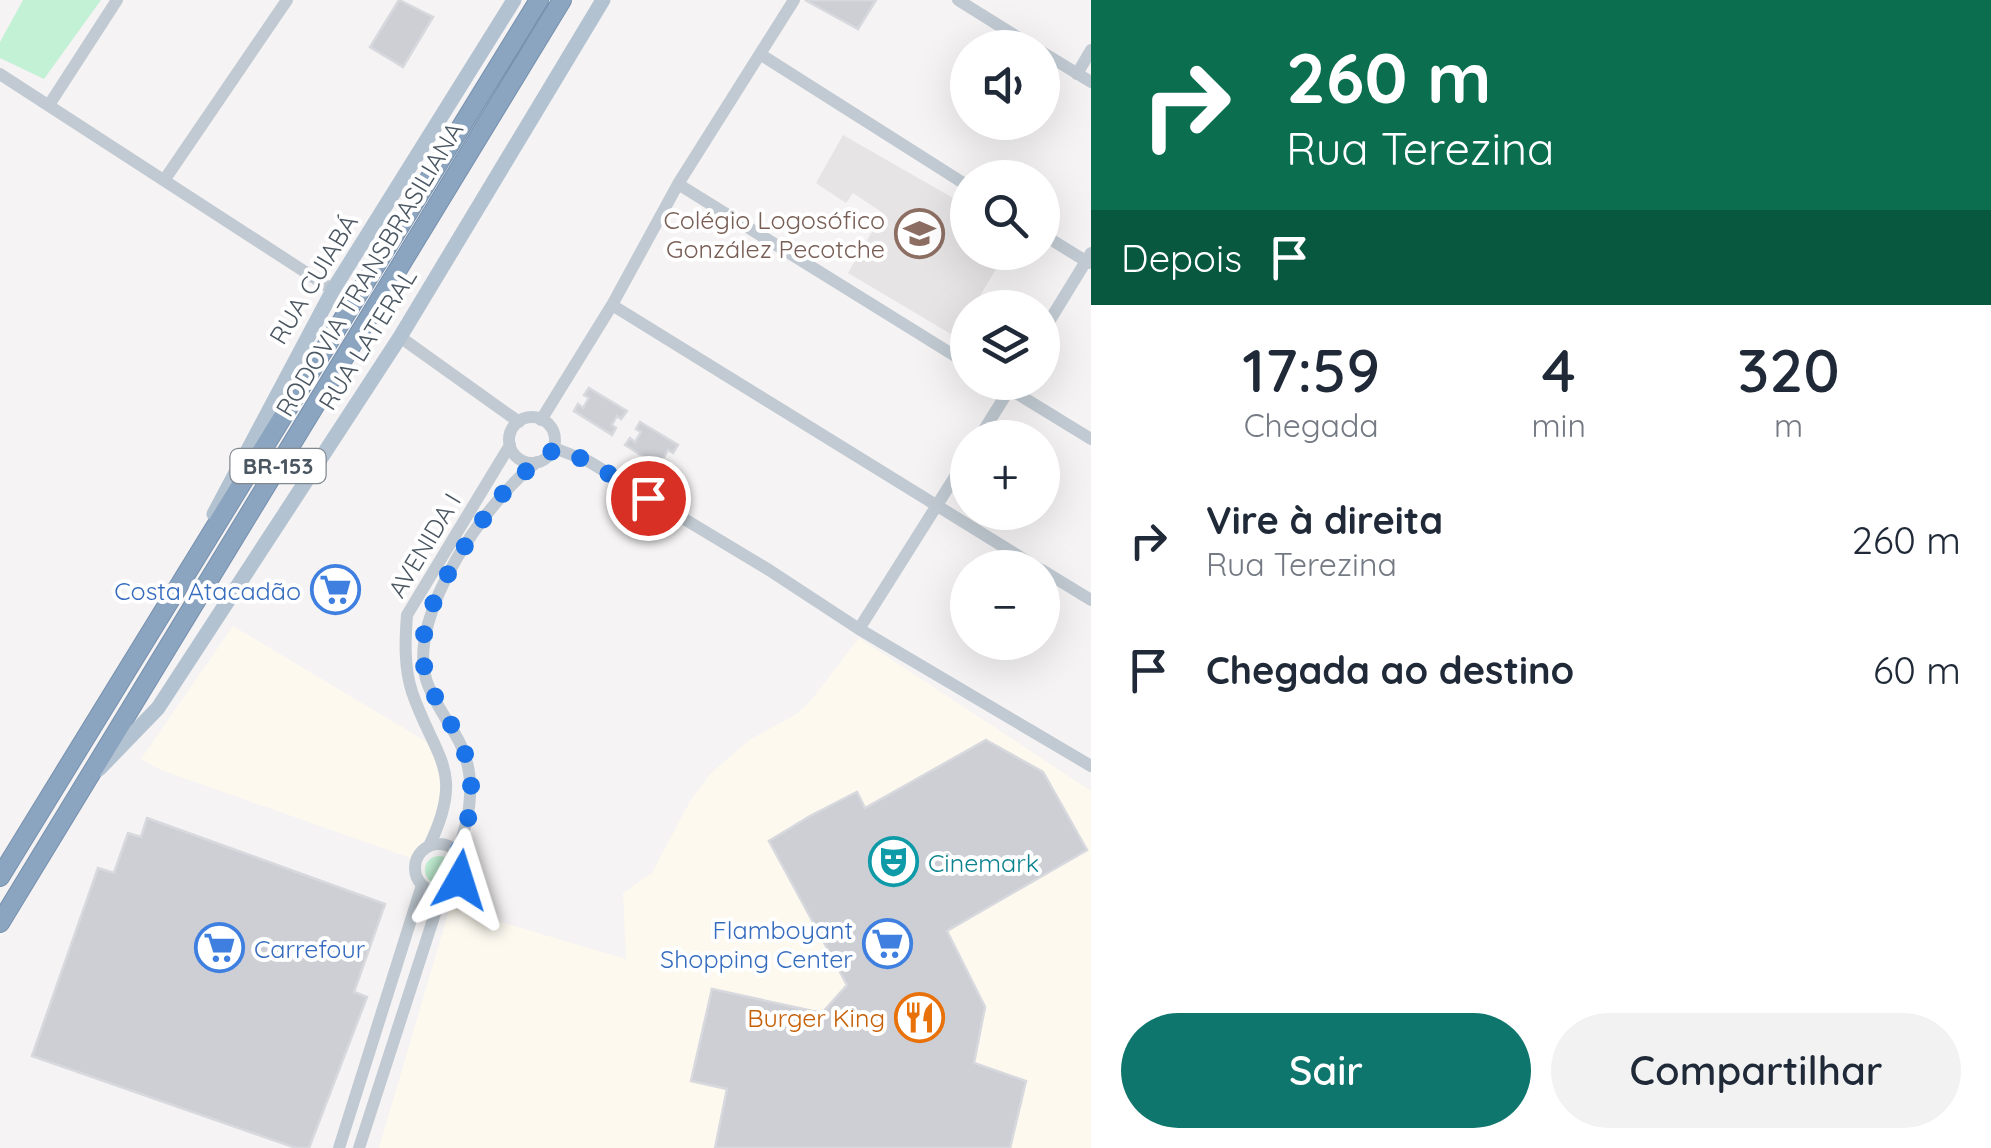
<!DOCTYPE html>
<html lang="pt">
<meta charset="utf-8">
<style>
:root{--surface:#fff;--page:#f2f2f3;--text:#1f2937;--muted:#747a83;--accent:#0f766e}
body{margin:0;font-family:Quicksand,sans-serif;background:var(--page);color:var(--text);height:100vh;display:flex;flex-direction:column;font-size:38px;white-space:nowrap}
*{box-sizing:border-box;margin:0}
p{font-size:32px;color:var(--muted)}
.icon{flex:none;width:55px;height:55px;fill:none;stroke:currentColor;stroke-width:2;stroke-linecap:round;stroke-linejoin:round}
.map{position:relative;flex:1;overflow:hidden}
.side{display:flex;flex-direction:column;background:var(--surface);width:900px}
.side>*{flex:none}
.guide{background:#0b6e4f;color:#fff;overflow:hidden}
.fabs{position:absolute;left:950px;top:30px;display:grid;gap:20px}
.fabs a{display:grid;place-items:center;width:110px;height:110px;border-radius:50%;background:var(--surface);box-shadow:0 10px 40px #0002;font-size:50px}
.pin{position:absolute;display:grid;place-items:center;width:85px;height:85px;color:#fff;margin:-42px;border:5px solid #fff;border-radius:50%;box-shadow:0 2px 10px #0007}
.me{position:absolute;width:110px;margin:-55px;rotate:6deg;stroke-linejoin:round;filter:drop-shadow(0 0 8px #0008)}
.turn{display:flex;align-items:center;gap:35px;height:210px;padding:0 30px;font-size:45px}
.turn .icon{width:130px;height:130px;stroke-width:2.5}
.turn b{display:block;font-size:70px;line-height:85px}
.then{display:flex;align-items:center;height:95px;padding:0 30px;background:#0003;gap:20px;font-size:38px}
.eta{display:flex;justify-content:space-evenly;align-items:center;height:170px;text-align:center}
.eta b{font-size:60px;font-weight:600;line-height:70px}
.primary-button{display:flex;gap:20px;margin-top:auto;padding:20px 30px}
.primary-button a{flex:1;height:115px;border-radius:60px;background:var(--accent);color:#fff;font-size:40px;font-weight:600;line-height:115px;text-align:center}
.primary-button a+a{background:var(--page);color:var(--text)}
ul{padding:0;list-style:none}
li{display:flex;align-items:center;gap:30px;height:130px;padding:0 30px}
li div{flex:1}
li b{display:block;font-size:38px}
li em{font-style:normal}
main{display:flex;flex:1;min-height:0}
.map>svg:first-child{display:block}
.commercial{fill:#fdf9ef}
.education{fill:#e6e4e5}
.green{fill:#c3f1d5}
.building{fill:#cdcfd5;stroke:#d7d9de;stroke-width:2.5}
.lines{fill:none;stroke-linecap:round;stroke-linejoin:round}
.highway-casing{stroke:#7690ad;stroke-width:20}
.minor{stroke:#c1cad2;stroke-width:12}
.major{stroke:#b3c2d1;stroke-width:15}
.highway{stroke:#8ba5c1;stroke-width:18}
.route{stroke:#1a73e8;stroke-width:18;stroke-dasharray:0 32.4}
.labels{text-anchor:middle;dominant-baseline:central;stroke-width:8;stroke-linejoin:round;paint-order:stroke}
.shield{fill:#fff;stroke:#808990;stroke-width:2.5}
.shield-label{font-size:22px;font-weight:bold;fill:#4a5661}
.education-label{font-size:25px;fill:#785e54;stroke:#fff;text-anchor:end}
.street-label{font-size:25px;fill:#4a5661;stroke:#fff}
.shop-label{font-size:25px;fill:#366cbe;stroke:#fff;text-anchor:end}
.culture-label{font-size:25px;fill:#0d838f;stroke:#fff;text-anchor:start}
.food-label{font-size:25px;fill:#c56008;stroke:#fff;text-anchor:end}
</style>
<main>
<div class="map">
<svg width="1091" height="1148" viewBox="0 0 1091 1148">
<rect width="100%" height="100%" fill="#f5f3f3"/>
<path class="commercial" d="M233,626L437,748L445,758L437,827L411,858L161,770L141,759Z
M859,638L1091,791V1148H379L450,907L626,959L623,893L652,873L690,801L710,774L751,739L795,715L808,704Z"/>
<path class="education" d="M843,135L967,206L968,252L1006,253L973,307L968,308L967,317L956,337L848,273L883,213L853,193L846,203L816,183Z"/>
<path class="green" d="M23,0H101L44,79L0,58V42Z
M425 870a14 14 0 1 1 28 0a14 14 0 1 1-28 0Z"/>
<path class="building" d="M399,0L433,17L403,67L370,47Z
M805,0H876L858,29Z
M589,388L627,411L621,419L617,416L612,425L616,428L612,435L574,411L578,404L583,408L589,398L584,395Z
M640,422L678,445L673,453L668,450L663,459L668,462L663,469L625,445L630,438L635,442L641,432L636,429Z
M986,740L1043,772L1087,850L947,931L985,1007L974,1063L1026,1081L1010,1148H715L727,1089L691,1081L712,989L822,1013L847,985L769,841L810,816L857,792L865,808Z
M147,818L385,904L354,992L367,997L309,1148H296L32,1056L98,868L114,873L128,833L141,837Z"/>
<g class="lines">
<defs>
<path id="highway" d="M0,877L539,0
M0,923L562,0"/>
</defs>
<use href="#highway" class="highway-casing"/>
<path class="minor" d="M958,0L1035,48
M1042,52L1091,82
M760,54L968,186
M0,74L333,290
M1077,74L1091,50
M49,105L117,0
M165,179L287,0
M678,184L968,364
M1042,234L1089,263
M612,305L1038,568
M1042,333L1091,253
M400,337L519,422
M998,382L1091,439
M509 440a23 23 0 1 1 46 0a23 23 0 1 1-46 0Z
M541,420L612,305L678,184L794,0
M979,438L1012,385
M554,448L588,461L769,570L859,629L1091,766
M1042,570L1091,600
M859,629L968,456
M415 868a24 24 0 1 1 48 0a24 24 0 1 1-48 0Z
M429,846C466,770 435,759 412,692C404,667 405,641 407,615L510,445
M457,852C472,813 478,772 455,734C445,716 432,699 426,679C407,614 487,500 537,462
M339,1148L422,885
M359,1148L442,892"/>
<path class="major" d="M214,514L333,290L514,0
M99,769L158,708L400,337L603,0"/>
<use href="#highway" class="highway"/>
</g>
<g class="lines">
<path class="route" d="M460,880L463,866L458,852C465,831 473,808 471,785C468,715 401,694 430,612C443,575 486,511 513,482C525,469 544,463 554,448L588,461L648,498"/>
</g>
<defs>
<symbol id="school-ring" viewBox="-11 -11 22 22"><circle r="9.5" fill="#fff" stroke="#8d6e63" stroke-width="1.5"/><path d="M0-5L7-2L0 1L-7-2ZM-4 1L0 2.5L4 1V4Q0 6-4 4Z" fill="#8d6e63"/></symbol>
<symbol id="supermarket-ring" viewBox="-11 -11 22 22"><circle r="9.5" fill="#fff" stroke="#3f7fe0" stroke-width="1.5"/><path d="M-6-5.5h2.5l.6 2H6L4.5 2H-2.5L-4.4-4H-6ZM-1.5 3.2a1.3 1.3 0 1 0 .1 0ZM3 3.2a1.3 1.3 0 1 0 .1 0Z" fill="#3f7fe0"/></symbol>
<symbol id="theatre-ring" viewBox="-11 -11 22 22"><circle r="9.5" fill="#fff" stroke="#0f9aa8" stroke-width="1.5"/><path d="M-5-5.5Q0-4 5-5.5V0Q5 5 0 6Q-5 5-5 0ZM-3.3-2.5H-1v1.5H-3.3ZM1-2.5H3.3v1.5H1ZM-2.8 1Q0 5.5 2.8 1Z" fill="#0f9aa8"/></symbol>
<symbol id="restaurant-ring" viewBox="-11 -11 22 22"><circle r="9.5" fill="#fff" stroke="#e8710a" stroke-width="1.5"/><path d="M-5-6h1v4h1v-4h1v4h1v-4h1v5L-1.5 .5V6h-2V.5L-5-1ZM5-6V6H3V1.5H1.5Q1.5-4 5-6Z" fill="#e8710a"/></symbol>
</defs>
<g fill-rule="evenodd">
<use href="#school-ring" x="892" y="206" width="55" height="55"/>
<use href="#supermarket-ring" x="308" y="562" width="55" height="55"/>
<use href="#theatre-ring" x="866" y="834" width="55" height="55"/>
<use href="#supermarket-ring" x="860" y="916" width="55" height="55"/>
<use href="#supermarket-ring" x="192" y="920" width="55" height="55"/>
<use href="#restaurant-ring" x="892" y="990" width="55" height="55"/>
</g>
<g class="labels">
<rect class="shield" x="230.5" y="449" width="95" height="34" rx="8"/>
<g class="shield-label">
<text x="278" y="466">BR-153</text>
</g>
<g class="education-label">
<text x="885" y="219">Colégio Logosófico<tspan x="885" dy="29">González Pecotche</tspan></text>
</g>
<g class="street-label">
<text transform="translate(369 269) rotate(-59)">RODOVIA TRANSBRASILIANA</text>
<text transform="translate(313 279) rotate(-59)">RUA CUIABÁ</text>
<text transform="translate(367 339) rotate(-58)">RUA LATERAL</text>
<text transform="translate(424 545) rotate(-59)">AVENIDA I</text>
</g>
<g class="shop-label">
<text x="301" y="590">Costa Atacadão</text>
<text x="853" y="929">Flamboyant<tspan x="853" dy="29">Shopping Center</tspan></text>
<text x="254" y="948" text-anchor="start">Carrefour</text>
</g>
<g class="culture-label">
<text x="928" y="862">Cinemark</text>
</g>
<g class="food-label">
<text x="885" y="1017">Burger King</text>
</g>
</g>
</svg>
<div class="fabs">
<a><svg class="icon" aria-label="sound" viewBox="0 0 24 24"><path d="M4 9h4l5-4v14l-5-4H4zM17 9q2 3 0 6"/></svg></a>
<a><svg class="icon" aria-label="search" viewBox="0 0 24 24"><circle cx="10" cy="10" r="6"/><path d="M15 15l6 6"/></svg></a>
<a><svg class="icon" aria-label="layers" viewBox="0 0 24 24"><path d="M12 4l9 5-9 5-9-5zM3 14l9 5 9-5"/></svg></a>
<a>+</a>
<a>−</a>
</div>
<div class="pin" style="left:648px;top:498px;background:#d93025"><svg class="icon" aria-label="arrive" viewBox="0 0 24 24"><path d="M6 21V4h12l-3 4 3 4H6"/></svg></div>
<svg class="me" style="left:460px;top:880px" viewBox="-20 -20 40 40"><path d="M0-17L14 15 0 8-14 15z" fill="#1a73e8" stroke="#fff" stroke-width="4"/></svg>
</div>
<section class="side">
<div class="guide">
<div class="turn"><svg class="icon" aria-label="right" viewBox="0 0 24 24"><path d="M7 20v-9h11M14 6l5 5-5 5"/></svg><div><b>260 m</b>Rua Terezina</div></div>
<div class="then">Depois<svg class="icon" aria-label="arrive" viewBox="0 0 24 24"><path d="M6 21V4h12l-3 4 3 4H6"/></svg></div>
</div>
<div class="eta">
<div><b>17:59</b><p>Chegada</p></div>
<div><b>4</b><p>min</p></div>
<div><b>320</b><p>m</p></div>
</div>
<ul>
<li><svg class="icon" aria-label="right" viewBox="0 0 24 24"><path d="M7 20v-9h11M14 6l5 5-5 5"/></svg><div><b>Vire à direita</b><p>Rua Terezina</p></div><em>260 m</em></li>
<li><svg class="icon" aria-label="arrive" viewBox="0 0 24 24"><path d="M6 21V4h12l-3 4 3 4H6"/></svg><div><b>Chegada ao destino</b></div><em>60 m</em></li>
</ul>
<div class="primary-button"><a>Sair</a><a>Compartilhar</a></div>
</section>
</main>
